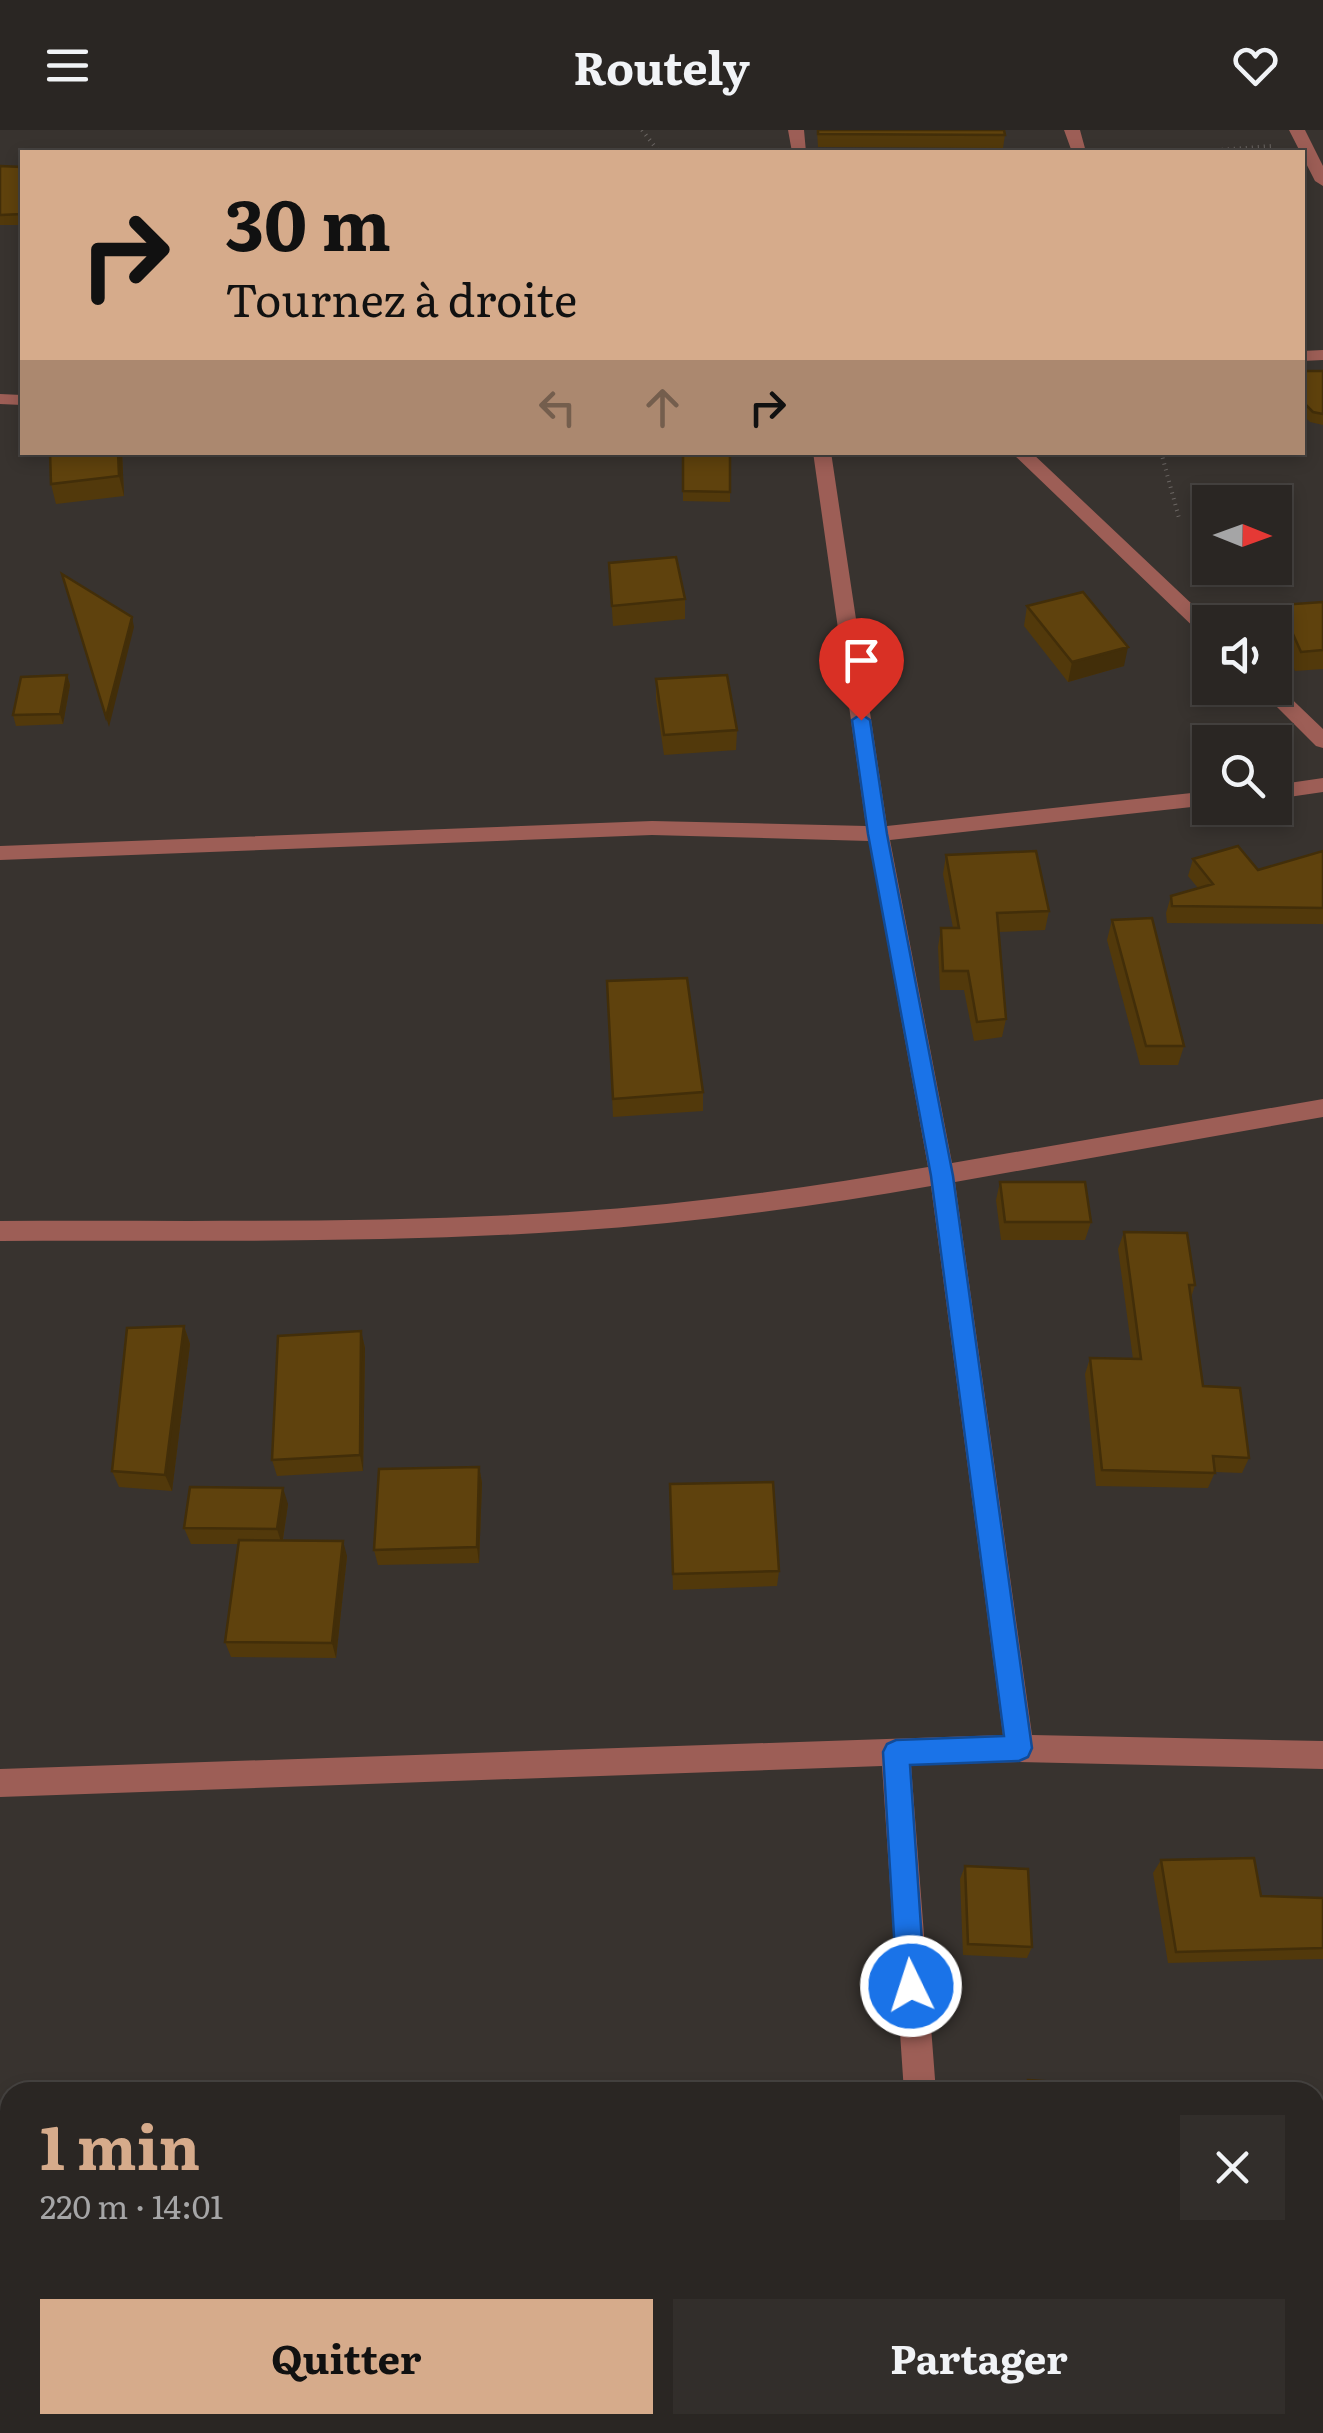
<!DOCTYPE html>
<html lang="fr">
<meta charset="utf-8">
<style>
:root{--surface:#2a2623;--page:#322e2b;--text:#f1f3f6;--muted:#a5a5a6;--line:#464341;--accent:#d6ab8b}
body{margin:0;font-family:Literata,serif;background:var(--page);color:var(--text);height:100vh;display:flex;flex-direction:column;font-size:38px;white-space:nowrap}
*{box-sizing:border-box;margin:0}
p{font-size:32px;color:var(--muted)}
.icon{flex:none;width:55px;height:55px;fill:none;stroke:currentColor;stroke-width:2;stroke-linecap:round;stroke-linejoin:round}
.map{position:relative;flex:1;overflow:hidden}
.panel{position:absolute;left:0px;top:1952px;width:1325px;height:352px;display:flex;flex-direction:column;background:var(--surface);border-radius:30px 30px 0 0;box-shadow:0 5px 15px #0003,0 0 0 2px var(--line)}
.panel>*{flex:none}
.top-card{position:absolute;left:20px;top:20px;width:1285px;height:305px;border-radius:0px;box-shadow:0 5px 15px #0003,0 0 0 2px var(--line);background:#d6ab8b;color:#111;overflow:hidden}
.needle{width:65px;rotate:91deg}
.buttons{position:absolute;left:1192px;top:355px;display:grid;gap:20px}
.buttons a{display:grid;place-items:center;width:100px;height:100px;border-radius:0px;background:var(--surface);box-shadow:0 5px 15px #0003,0 0 0 2px var(--line);font-size:50px}
.pin{position:absolute;display:grid;place-items:center;width:85px;height:85px;color:#fff;margin:-102px -42px;border-radius:50% 50% 50% 0;rotate:-45deg;box-shadow:0 0 10px #0007}
.pin .icon{rotate:45deg}
.me{position:absolute;width:110px;margin:-55px;rotate:356deg;stroke-linejoin:round;filter:drop-shadow(0 0 8px #0008)}
.turn{display:flex;align-items:center;gap:35px;height:210px;padding:0 40px;font-size:45px}
.turn .icon{width:130px;height:130px;stroke-width:2.5}
.turn b{display:block;font-size:70px;line-height:85px}
.lanes{display:flex;align-items:center;height:95px;padding:0 40px;background:#0003;justify-content:center;gap:50px;direction:ltr}
.lanes .off{opacity:.35}
.round{display:grid;place-items:center;flex:none;width:105px;height:105px;border-radius:0px;background:var(--page)}
.headline{display:flex;align-items:center;justify-content:space-between;height:170px;padding:0 40px}
h1{font-size:60px;font-weight:700;line-height:75px;color:var(--accent)}
.primary-button{display:flex;gap:20px;margin-top:auto;padding:20px 40px}
.primary-button a{flex:1;height:115px;border-radius:0px;background:var(--accent);color:#111;font-size:40px;font-weight:700;line-height:115px;text-align:center}
.primary-button a+a{background:var(--page);color:var(--text)}
header{display:flex;justify-content:space-between;align-items:center;height:130px;padding:0 40px;background:var(--surface);font-size:45px;font-weight:700}
.map>svg:first-child{display:block}
.lines{fill:none;stroke-linecap:round;stroke-linejoin:round}
.path{stroke:#6c6764;stroke-width:4;stroke-dasharray:1 5;stroke-linecap:butt}
.minor{fill:#9d5e56;fill-rule:evenodd}
.wall{fill:#52390b}
.shaded-wall{fill:#422e09}
.building{fill:#5f420d;stroke:#422e09;stroke-width:2.5}
.route{fill:#1a73e8;stroke:#114b97;stroke-width:2.5}
</style>
<header><svg class="icon" aria-label="menu" viewBox="0 0 24 24"><path d="M4 6h16M4 12h16M4 18h16"/></svg>Routely<svg class="icon" aria-label="heart" viewBox="0 0 24 24"><path d="M12 20l-8-8c-3-5 5-10 8-4 3-6 11-1 8 4z"/></svg></header>
<div class="map">
<svg width="1323" height="2303" viewBox="0 0 1323 2303">
<rect width="100%" height="100%" fill="#38332f"/>
<g class="lines">
<path class="path" d="M642,0L659,22
M1192,22L1272,16
M1161,322L1179,388"/>
<path class="minor" d="M788,0H804L806,22H792Z
M1064,0H1080L1086,22H1072Z
M1289,0H1305L1323,36V56L1315,51Z
M1323,220V230L1302,231V221Z
M0,264L22,265V275L0,274Z
M813,322H831L887,696L1210,661V675L890,710L952,1033L1323,969V987L955,1052L1032,1605L1323,1611V1639L1019,1632L911,1635L936,1962H904L882,1636L0,1667V1639L1003,1605L931,1056C811,1077 691,1093 570,1101C380,1114 190,1110 0,1111V1091C189,1090 379,1094 568,1082C689,1074 809,1058 928,1037L869,711L652,705L0,730V716L652,691L866,696Z
M1011,322H1031L1211,492L1210,508L1203,506Z
M1275,553L1323,599V618L1316,616L1258,558H1275Z
M1323,648V662L1275,669V655Z
M951,2295H985L986,2303H952Z"/>
</g>
<path class="wall" d="M817,0H1004L1005,5L1003,18L818,17Z
M0,36L22,37V95H0Z
M1302,241H1323V295L1310,292L1302,284Z
M122,322L124,366L56,374L51,354Z
M683,322H730V372L683,371Z
M609,433L685,469V489L613,496Z
M1323,472V539L1295,541L1275,496L1280,475Z
M1027,476L1124,536L1068,552L1024,496Z
M67,545L70,555L63,594L16,596L13,585Z
M656,549L737,600L736,620L664,625L656,569Z
M1323,721V794L1167,793L1166,783L1171,766L1198,758L1188,746L1193,729L1258,740Z
M946,725L1049,781L1045,800L998,802L1006,889L1002,907L974,911L964,860H940L938,817L941,798H953L943,744Z
M1112,790L1184,916L1178,935H1140L1107,810Z
M607,851L703,962V981L613,987Z
M1000,1052L1091,1092L1085,1110H1001L996,1070Z
M1124,1102L1195,1155L1191,1168L1203,1256L1249,1328L1242,1343L1215,1342L1208,1358L1096,1356L1085,1244L1090,1228L1133,1229L1118,1119Z
M184,1196L190,1214L172,1361L119,1357L112,1341Z
M361,1201L365,1218L363,1341L277,1346L272,1330Z
M479,1337L482,1353L479,1433L378,1435L374,1420Z
M670,1370L779,1441L777,1456L673,1460Z
M288,1374L283,1410L347,1426L336,1528L231,1527L225,1512L239,1414H191L184,1398Z
M1161,1730L1261,1766L1323,1768V1829L1168,1833L1153,1743Z
M965,1736L1032,1817L1027,1828L963,1825L960,1749Z
M1028,1950L1201,1962H1023V1959Z
M1024,2295H1238L1241,2303H1025Z"/>
<path class="shaded-wall" d="M118,322H122L124,366L119,346Z
M132,487L134,497L109,597L106,587Z
M1128,517L1124,536L1068,552L1072,532Z
M67,545L70,555L63,594L60,584Z
M184,1196L190,1214L172,1361L165,1345Z
M361,1201L365,1218L363,1341L360,1325Z
M479,1337L482,1353L479,1433L477,1417Z
M283,1358L288,1374L282,1415L277,1399Z
M343,1411L347,1426L336,1528L332,1513Z"/>
<path class="building" d="M818,0H1004L1005,5L818,4Z
M0,36L22,37V84L0,85Z
M1302,241H1323V284L1313,282L1302,271Z
M50,322H118L119,346L51,354Z
M683,322H730V362L683,361Z
M676,427L685,469L612,476L609,433Z
M62,444L132,487L106,587Z
M1083,462L1128,517L1072,532L1027,476Z
M1323,472V520L1301,522L1280,475Z
M67,545L60,584L13,585L21,547Z
M727,545L737,600L664,605L656,549Z
M1238,716L1258,740L1323,721V778L1172,776L1171,766L1213,754L1193,729Z
M1036,721L1049,781L997,783L1006,889L977,892L968,841H943L941,798H959L946,725Z
M1152,788L1184,916H1146L1112,790Z
M687,848L703,962L613,969L607,851Z
M1000,1052H1085L1091,1092H1005Z
M1124,1102L1187,1103L1195,1155H1189L1203,1256L1240,1258L1249,1328L1213,1326L1215,1343L1102,1340L1090,1228L1141,1229Z
M184,1196L165,1345L112,1341L127,1198Z
M361,1201L360,1325L272,1330L278,1206Z
M479,1337L477,1417L374,1420L379,1339Z
M773,1352L779,1441L673,1444L670,1354Z
M190,1357L283,1358L277,1399L184,1398Z
M239,1410L343,1411L332,1513L225,1512Z
M1254,1728L1261,1766L1323,1768V1818L1176,1822L1161,1730Z
M965,1736L1028,1739L1032,1817L968,1814Z
M1028,1950L1201,1962H1028Z
M1030,2295H1238L1241,2303H1031Z"/>
<path class="route" d="M861,584L870,590L887,704L953,1046L1032,1618L1028,1627L1019,1631L910,1635L925,1856L921,1866L911,1870L901,1866L897,1856L883,1622L887,1614L896,1610L1004,1606L931,1046L868,704L852,590Z"/>
</svg>
<div class="buttons">
<a><svg class="needle" viewBox="-14 -14 28 28"><path d="M0-13l5 13h-10z" fill="#e53935"/><path d="M0 13l5-13h-10z" fill="#a5a5a6"/></svg></a>
<a><svg class="icon" aria-label="sound" viewBox="0 0 24 24"><path d="M4 9h4l5-4v14l-5-4H4zM17 9q2 3 0 6"/></svg></a>
<a><svg class="icon" aria-label="search" viewBox="0 0 24 24"><circle cx="10" cy="10" r="6"/><path d="M15 15l6 6"/></svg></a>
</div>
<div class="pin" style="left:861px;top:590px;background:#d93025"><svg class="icon" aria-label="arrive" viewBox="0 0 24 24"><path d="M6 21V4h12l-3 4 3 4H6"/></svg></div>
<svg class="me" style="left:911px;top:1856px" viewBox="-20 -20 40 40"><circle r="17" fill="#1a73e8" stroke="#fff" stroke-width="3"/><path d="M0-11L8 9 0 5-8 9z" fill="#fff"/></svg>
<div class="top-card">
<div class="turn"><svg class="icon" aria-label="right" viewBox="0 0 24 24"><path d="M7 20v-9h11M14 6l5 5-5 5"/></svg><div><b>30 m</b>Tournez à droite</div></div>
<div class="lanes"><svg class="icon off" aria-label="left" viewBox="0 0 24 24"><path d="M17 20v-9H6M10 6l-5 5 5 5"/></svg><svg class="icon off" aria-label="ahead" viewBox="0 0 24 24"><path d="M12 20V5M6 11l6-6 6 6"/></svg><svg class="icon" aria-label="right" viewBox="0 0 24 24"><path d="M7 20v-9h11M14 6l5 5-5 5"/></svg></div>
</div>
<section class="panel">
<div class="headline"><div><h1>1 min</h1><p>220 m · 14:01</p></div><a class="round"><svg class="icon" aria-label="close" viewBox="0 0 24 24"><path d="M6 6l12 12M18 6L6 18"/></svg></a></div>
<div class="primary-button"><a>Quitter</a><a>Partager</a></div>
</section>
</div>
